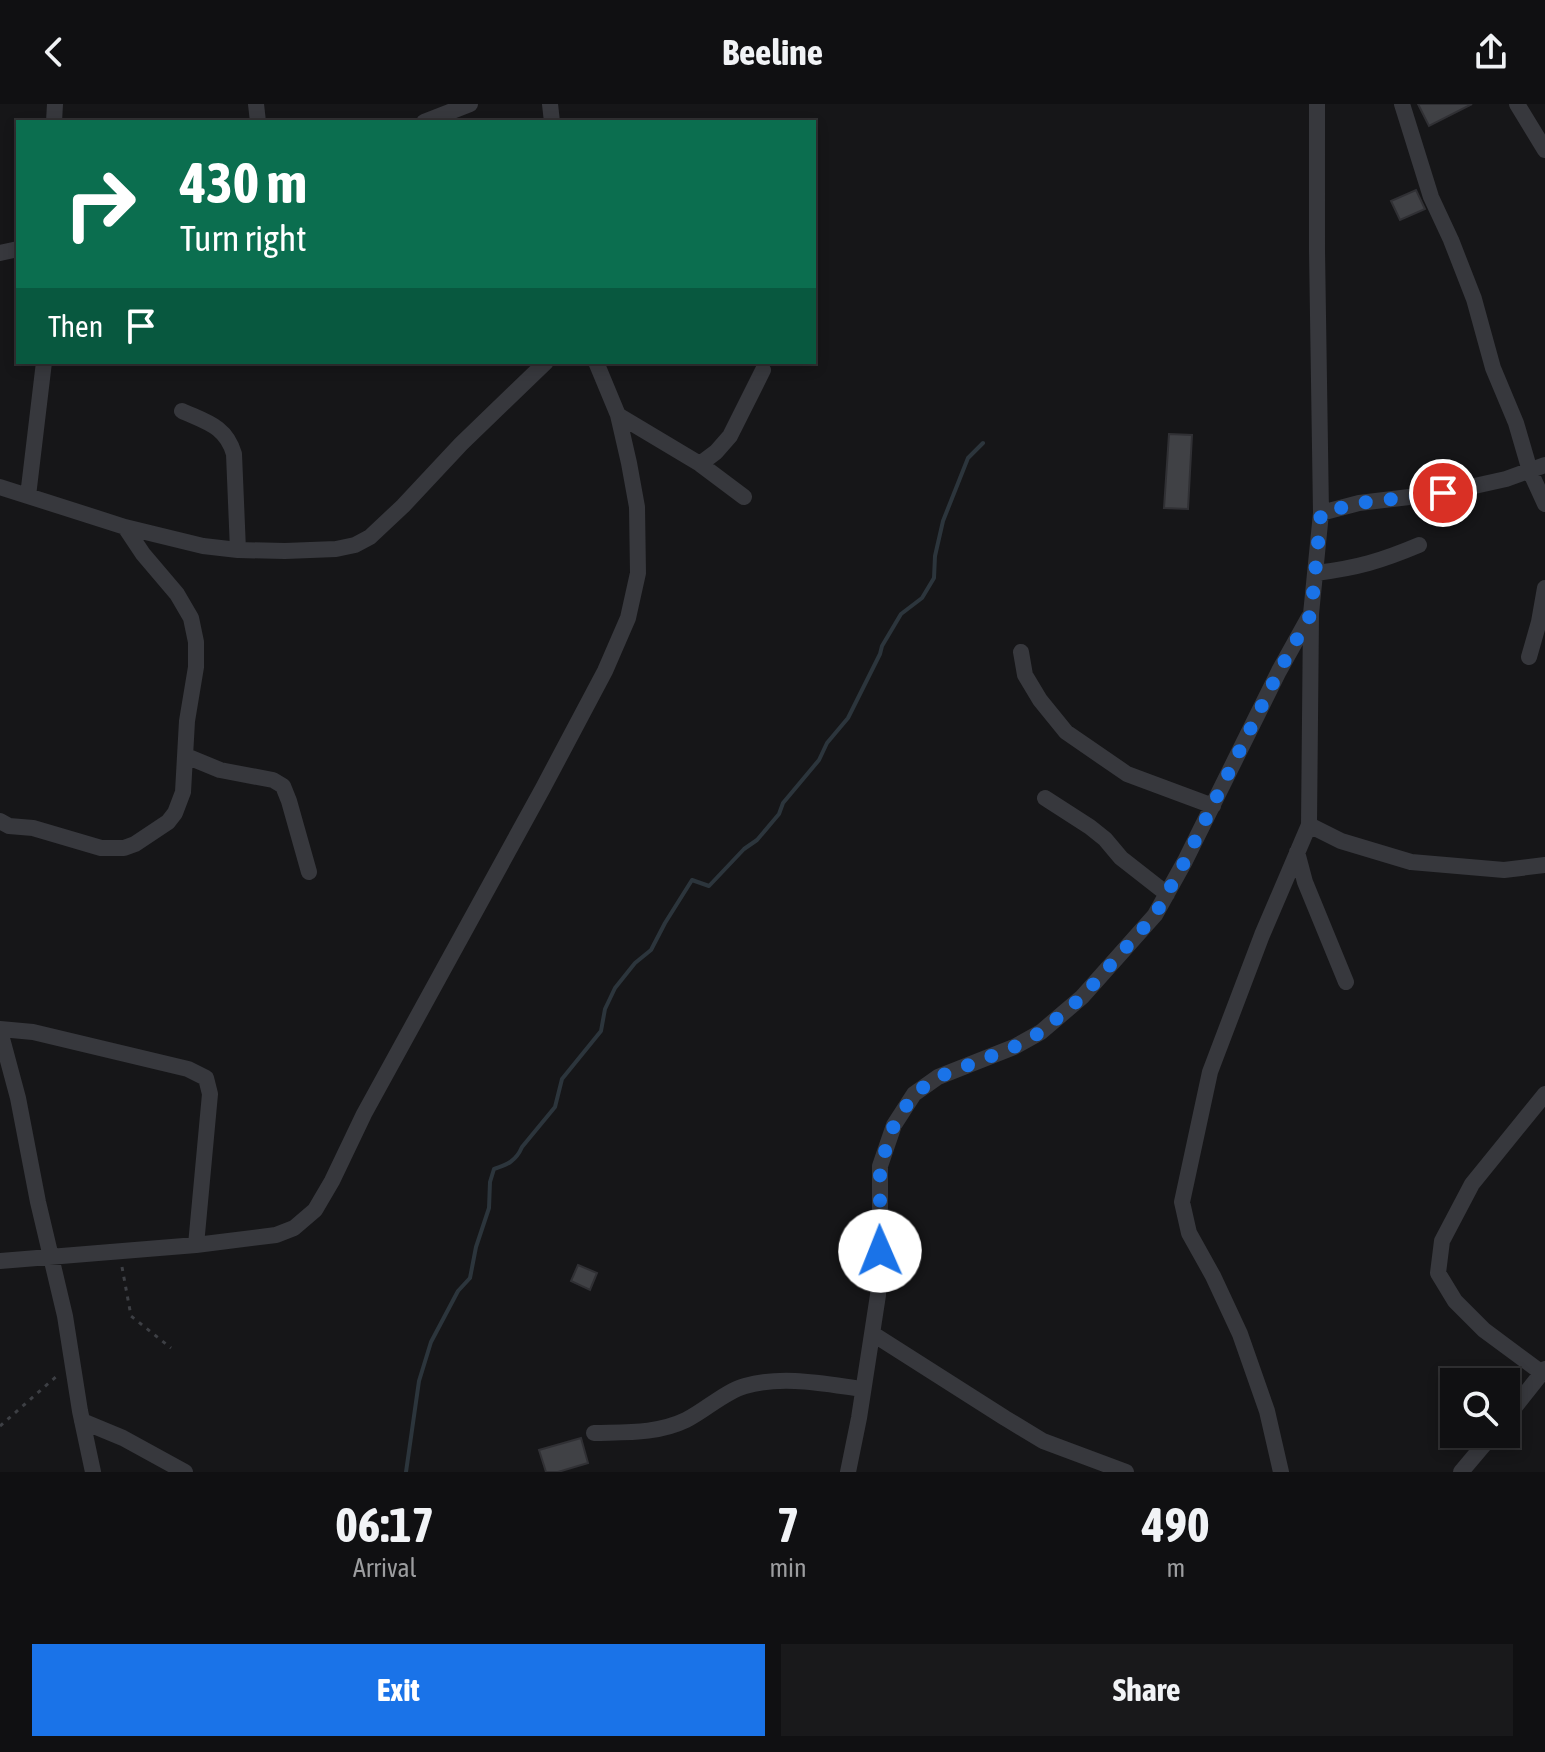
<!DOCTYPE html>
<style>
:root{--surface:#101012;--page:#19191b;--text:#f1f3f6;--muted:#9c9d9f;--line:#303032;--accent:#1a73e8}
body{margin:0;font-family:"Asap Condensed",sans-serif;background:var(--page);color:var(--text);height:100vh;display:flex;flex-direction:column;font-size:30px;white-space:nowrap}
*{box-sizing:border-box;margin:0}
p{font-size:26px;color:var(--muted)}
.icon{flex:none;width:44px;height:44px;fill:none;stroke:currentColor;stroke-width:2;stroke-linecap:round;stroke-linejoin:round}
.map{position:relative;height:1368px;overflow:hidden}
.details{display:flex;flex-direction:column;background:var(--surface);flex:1}
.details>*{flex:none}
.guide{position:absolute;left:16px;top:16px;width:800px;height:244px;border-radius:0px;box-shadow:0 4px 12px #0003,0 0 0 2px var(--line);background:#0b6e4f;color:#fff;overflow:hidden}
.tools{position:absolute;left:1440px;top:1264px;display:grid;gap:16px}
.tools a{display:grid;place-items:center;width:80px;height:80px;border-radius:0px;background:var(--surface);box-shadow:0 4px 12px #0003,0 0 0 2px var(--line);font-size:40px}
.pin{position:absolute;display:grid;place-items:center;width:68px;height:68px;color:#fff;margin:-34px;border:4px solid #fff;border-radius:50%;box-shadow:0 2px 8px #0007}
.me{position:absolute;width:88px;margin:-44px;rotate:359deg;stroke-linejoin:round;filter:drop-shadow(0 0 6px #0008)}
.turn{display:flex;align-items:center;gap:28px;height:168px;padding:0 32px;font-size:36px}
.turn .icon{width:104px;height:104px;stroke-width:2.5}
.turn b{display:block;font-size:56px;line-height:68px}
.then{display:flex;align-items:center;height:76px;padding:0 32px;background:#0003;gap:16px;font-size:30px}
.eta{display:flex;justify-content:space-evenly;align-items:center;height:136px;text-align:center}
.eta b{font-size:48px;font-weight:700;line-height:56px}
.primary-button{display:flex;gap:16px;margin-top:auto;padding:16px 32px}
.primary-button a{flex:1;height:92px;border-radius:0px;background:var(--accent);color:#fff;font-size:32px;font-weight:700;line-height:92px;text-align:center}
.primary-button a+a{background:var(--page);color:var(--text)}
header{display:flex;justify-content:space-between;align-items:center;height:104px;padding:0 32px;background:var(--surface);font-size:36px;font-weight:700}
.map>svg:first-child{display:block}
.lines{fill:none;stroke-linecap:round;stroke-linejoin:round}
.stream{stroke:#2c353c;stroke-width:4}
.building{fill:#404145;stroke:#303034;stroke-width:2}
.path{stroke:#3d3f44;stroke-width:3;stroke-dasharray:4 6;stroke-linecap:butt}
.minor{stroke:#37383d;stroke-width:16}
.route{stroke:#1a73e8;stroke-width:14;stroke-dasharray:0 25.2}
</style>
<header><svg class="icon" aria-label="back" viewBox="0 0 24 24"><path d="M15 5l-7 7 7 7"/></svg>Beeline<svg class="icon" aria-label="share" viewBox="0 0 24 24"><path d="M12 15V3M7 8l5-5 5 5M5 13v7h14v-7"/></svg></header>
<div class="map">
<svg width="1545" height="1368" viewBox="0 0 1545 1368">
<rect width="100%" height="100%" fill="#161618"/>
<g class="lines">
<path class="stream" d="M406,1368L419,1277L431,1238L458,1187L470,1174L476,1143L489,1104L490,1078L494,1065C507,1061 516,1057 522,1043L555,1003L562,975L601,927L605,905L615,884L635,859L651,846L665,819L692,776L709,782L744,745L757,736L779,710L783,699L819,656L827,639L848,614L880,550L882,542L901,510L922,494L934,474L935,452L943,417L968,354L983,339"/>
</g>
<path class="building" d="M1418,0H1472L1429,22Z
M1416,86L1425,105L1400,116L1391,97Z
M1169,330L1192,331L1188,405L1164,404Z
M578,1161L597,1169L590,1186L571,1177Z
M581,1334L588,1359L558,1368H546L539,1346Z"/>
<g class="lines">
<path class="path" d="M122,1163L131,1212L171,1244
M0,1322L58,1271"/>
<path class="minor" d="M256,0L258,18
M550,0L552,18
M1402,0L1431,93L1451,136L1474,195L1493,264L1516,319L1530,367L1545,400
M1517,0L1545,46
M54,18L55,0
M424,18L470,0
M0,149L18,145
M182,307C206,318 226,322 234,350L238,446
M618,311L700,360L744,393
M700,360L716,348L730,332L763,266
M0,383L125,423L203,442L238,446L285,447L336,445L355,441L370,433L403,402L461,340L546,258
M28,392L44,258
M1321,409L1359,399L1443,389L1506,375L1545,361
M1316,469C1357,464 1381,457 1419,441
M1021,548L1025,571L1040,596L1066,628L1127,670L1213,702
M1529,553L1539,518L1545,484
M186,652L220,666L273,676L283,682L289,697L309,768
M1045,694L1090,723L1105,735L1121,754L1167,790
M0,717L9,722L33,724L101,744H124L135,740L168,718L175,709L183,688L187,617L196,563V538L191,514L177,490L143,450L125,423
M1309,721L1341,737L1411,758L1504,766L1545,761
M1297,748L1305,778L1346,878
M0,925L33,928L188,965L206,974L210,990L196,1141
M0,927L18,994L38,1098L65,1212L80,1307L93,1368
M0,1157L196,1141L276,1131L294,1124L315,1106L332,1077L364,1010L543,684L605,567L628,514L638,469L637,403L629,359L618,311L596,258
M873,1230L1005,1314L1043,1337L1126,1368
M1542,1269L1484,1226L1455,1197L1438,1169L1442,1137L1472,1080L1545,990
M1506,1314L1545,1265
M82,1317L123,1334L185,1368
M594,1329C625,1328 657,1330 686,1316C706,1306 724,1288 745,1282C783,1271 825,1280 863,1285
M848,1368L859,1314L878,1191L880,1147V1062L894,1021L914,990L938,973L1014,943L1041,928L1082,893L1155,811L1185,757L1279,567L1309,513
M1281,1368L1267,1307L1240,1230L1213,1172L1189,1129L1182,1098L1210,968L1262,831L1309,721L1311,510L1321,409L1317,146V0
M1461,1368L1493,1330"/>
</g>
<g class="lines">
<path class="route" d="M880,1147V1062L894,1021L914,990L938,973L1014,943L1041,928L1082,893L1155,811L1185,757L1279,567L1311,510L1321,409L1359,399L1443,389"/>
</g>
</svg>
<div class="tools">
<a><svg class="icon" aria-label="search" viewBox="0 0 24 24"><circle cx="10" cy="10" r="6"/><path d="M15 15l6 6"/></svg></a>
</div>
<div class="pin" style="left:1443px;top:389px;background:#d93025"><svg class="icon" aria-label="arrive" viewBox="0 0 24 24"><path d="M6 21V4h12l-3 4 3 4H6"/></svg></div>
<svg class="me" style="left:880px;top:1147px" viewBox="-20 -20 40 40"><circle r="19" fill="#fff"/><path d="M0-13L10 11 0 6-10 11z" fill="#1a73e8"/></svg>
<div class="guide">
<div class="turn"><svg class="icon" aria-label="right" viewBox="0 0 24 24"><path d="M7 20v-9h11M14 6l5 5-5 5"/></svg><div><b>430 m</b>Turn right</div></div>
<div class="then">Then<svg class="icon" aria-label="arrive" viewBox="0 0 24 24"><path d="M6 21V4h12l-3 4 3 4H6"/></svg></div>
</div>
</div>
<section class="details">
<div class="eta">
<div><b>06:17</b><p>Arrival</p></div>
<div><b>7</b><p>min</p></div>
<div><b>490</b><p>m</p></div>
</div>
<div class="primary-button"><a>Exit</a><a>Share</a></div>
</section>
